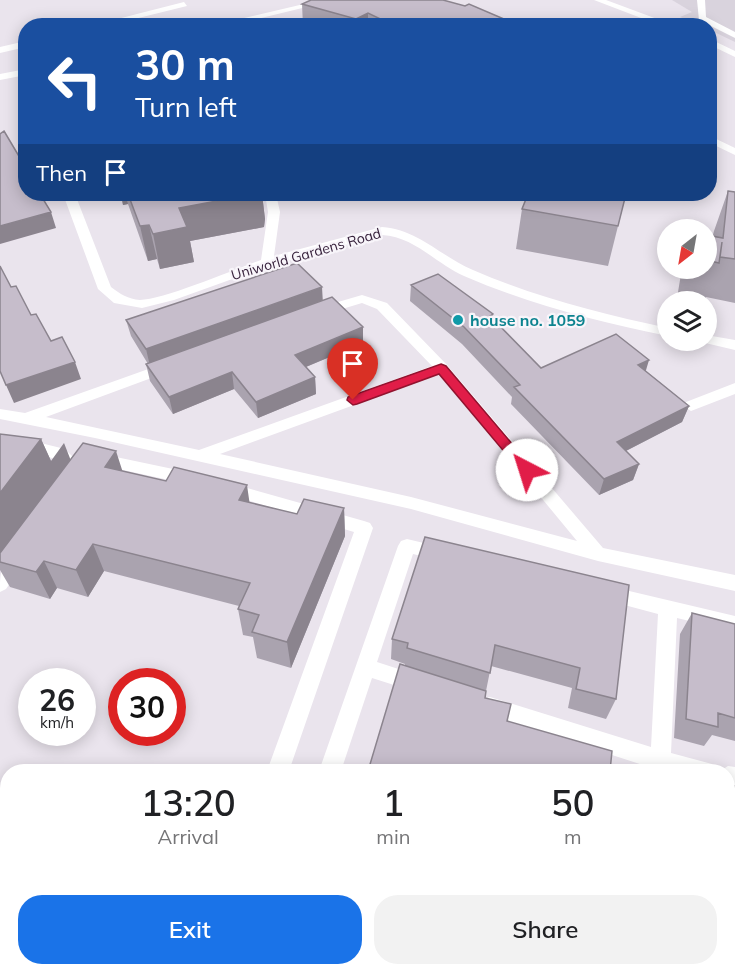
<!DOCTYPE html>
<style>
:root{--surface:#fff;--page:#f2f2f2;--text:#202124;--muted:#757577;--accent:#1a73e8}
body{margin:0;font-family:Mulish,sans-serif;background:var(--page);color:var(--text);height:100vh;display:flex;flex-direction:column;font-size:22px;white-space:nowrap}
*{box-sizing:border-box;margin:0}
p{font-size:20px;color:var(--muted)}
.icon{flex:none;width:33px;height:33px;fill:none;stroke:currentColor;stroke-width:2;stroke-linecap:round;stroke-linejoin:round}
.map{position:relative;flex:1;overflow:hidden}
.side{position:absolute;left:0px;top:764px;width:735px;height:212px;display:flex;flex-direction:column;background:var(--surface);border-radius:24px 24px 0 0;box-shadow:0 3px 15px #0003}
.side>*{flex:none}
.guide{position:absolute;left:18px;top:18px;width:699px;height:183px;border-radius:24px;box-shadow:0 3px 15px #0003;background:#1a4fa0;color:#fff;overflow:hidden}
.needle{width:39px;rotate:211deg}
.tools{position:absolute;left:657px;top:219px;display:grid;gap:12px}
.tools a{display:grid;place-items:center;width:60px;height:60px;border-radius:50%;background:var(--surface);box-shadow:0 3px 15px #0003;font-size:30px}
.speed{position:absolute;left:18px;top:668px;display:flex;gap:12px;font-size:30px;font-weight:700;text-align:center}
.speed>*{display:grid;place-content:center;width:78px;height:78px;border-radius:50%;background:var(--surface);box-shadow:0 3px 15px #0003;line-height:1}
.speed small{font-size:15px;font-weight:400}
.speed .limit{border:9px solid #d22;background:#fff;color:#111}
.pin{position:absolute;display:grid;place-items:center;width:51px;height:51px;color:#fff;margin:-62px -26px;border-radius:50% 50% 50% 0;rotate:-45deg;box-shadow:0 0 6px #0007}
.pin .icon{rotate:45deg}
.me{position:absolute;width:66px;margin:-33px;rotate:320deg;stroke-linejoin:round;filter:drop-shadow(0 0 4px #0008)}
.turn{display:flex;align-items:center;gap:21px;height:126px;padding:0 18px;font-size:27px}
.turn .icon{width:78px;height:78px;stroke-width:2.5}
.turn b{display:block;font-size:42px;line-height:51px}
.then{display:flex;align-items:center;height:57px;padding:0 18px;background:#0003;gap:12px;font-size:22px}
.eta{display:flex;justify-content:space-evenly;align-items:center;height:102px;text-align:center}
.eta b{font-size:36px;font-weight:600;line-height:42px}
.primary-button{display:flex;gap:12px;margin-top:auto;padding:12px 18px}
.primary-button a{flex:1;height:69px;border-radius:24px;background:var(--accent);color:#fff;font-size:24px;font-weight:600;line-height:69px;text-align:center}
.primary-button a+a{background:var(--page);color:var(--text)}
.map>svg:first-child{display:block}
.built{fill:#d9d3dd}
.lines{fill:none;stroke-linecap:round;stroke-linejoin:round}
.service{fill:#fff;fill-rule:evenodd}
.minor{fill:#fff;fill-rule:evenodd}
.wall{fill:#aaa3af}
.shaded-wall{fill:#8b848e}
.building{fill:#c6bdcb;stroke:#8b848e;stroke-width:1.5}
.route{fill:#e11d48;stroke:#92132f;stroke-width:1.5}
.culture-dot{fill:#0f9aa8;stroke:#f8f5fa;stroke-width:2}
.labels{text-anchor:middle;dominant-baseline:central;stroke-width:4.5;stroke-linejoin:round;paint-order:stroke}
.far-street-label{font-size:14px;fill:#39243e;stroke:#f8f5fa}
.culture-label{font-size:16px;font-weight:bold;fill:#0d838f;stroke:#f8f5fa;text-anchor:start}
</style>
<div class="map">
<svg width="735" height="974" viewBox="0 0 735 974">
<rect width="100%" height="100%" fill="#eae4ed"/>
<path class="built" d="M672,0H735V42L710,30V26L699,25L680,17L692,12Z"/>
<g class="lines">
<path class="service" d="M697,0H705L706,17L735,32V38L699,20Z"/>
<path class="minor" d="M321,0L327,2L228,26H210Z
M594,0H606L676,26H662Z
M184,2L187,6L106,26H90Z
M710,39L735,51V57L710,45Z
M26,41V47L0,53V47Z
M26,69V75L0,80V74Z
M710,136L735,148V155L710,143Z
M63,194H75L111,287C120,294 128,299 140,300C163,300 236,269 261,260L268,212L265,194H276L280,212L274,256L382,227C419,230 440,256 473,270C535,297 601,314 668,328V336C598,322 529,304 464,276C435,263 415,237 382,235L271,265L174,300L142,308L114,303L98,289Z
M362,295L387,303L447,365L603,548L735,575V591L598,561L411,509L95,438L0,419V409L25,413L168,362L175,367L173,370L46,417L199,450L432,366L377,309L362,303L319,316L312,312L314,309ZM439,374L577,541L411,497L220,454Z
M706,335L735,340V350L701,342L706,340Z
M735,383V394L691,411L683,406L686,402Z
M0,433L65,449L74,458L65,472H53L51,468L56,459L0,445Z
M97,453L192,473L200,479L192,485L91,463L89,459L91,455Z
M226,482L364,521L370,523L373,528L289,771H267L354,532L220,492L218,488Z
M407,539L449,549L452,554L449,559L443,561L413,554L377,662L423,677L426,683L423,689L416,692L372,678L341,771H319L398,546L401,541Z
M16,554L22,556L25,561L6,589L0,592C0,576 0,559 16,554Z
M608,586L735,616V632L677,618L671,753L712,764L715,771H650L649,767L483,713L480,706L483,699L490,697L651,747L658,614L602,599L599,594L602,589Z
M728,766L735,767V789L728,787V771H720Z
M0,842L8,844V867L0,864Z
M187,968H212L210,974H185Z
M291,968H329L331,974H293Z
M643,968H670L672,974H642Z"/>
</g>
<path class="wall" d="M302,4L520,26H303Z
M728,191L735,192V303L706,297L705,302H694L677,298L682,268H706V260L714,231Z
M121,194H262L265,219L264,227L190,241L194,262L160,269L157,259L148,261L128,204L123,205Z
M626,194L608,266L516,249L522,209Z
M411,285L493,314L492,318L541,368L646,371L689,406L682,422L626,451L639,464L633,480L599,495L511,404L512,397L462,344L410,301Z
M323,301L363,343L306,367L315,377L316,394L258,418L234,389L173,414L150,381L146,364H148L131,336L126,320Z
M0,434L41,439L51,461L70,459L122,471L297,514L344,508L345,536L291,668L257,658L253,637L243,635L238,609L239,606L104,571L88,597L57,588L50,599L10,587L0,570Z
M629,585L616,699L606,719L568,708L572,688L491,666L486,691L368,771L405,666V664L391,659L392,639Z
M692,613L735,624V741L712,735L704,746L674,738L680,634Z
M728,784L735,786V974H723L701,968H728Z
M400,968H486L485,974H419Z"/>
<path class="shaded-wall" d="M368,13V26H356V19Z
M121,194H125L128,204L123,205Z
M254,194H262L265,219L264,227L190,241L194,262L160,269L153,234L179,208Z
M51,212L56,228L0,244V226Z
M149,225L157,259L148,261L140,226Z
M322,287L323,304L150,366L146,349Z
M363,327V343L296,371L295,355Z
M649,360L644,377L638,365Z
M75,362L81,379L14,403L6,385Z
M232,372L234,389L173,414L169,397Z
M315,377L316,394L258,418L256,402Z
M689,406L682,422L612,458L617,442Z
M41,439L51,461L64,443L73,466L0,562V493Z
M116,451L125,479L105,467Z
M639,464L633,480L599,495L604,479Z
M247,485L251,513L239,500Z
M344,508L345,536L291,668L287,642Z
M93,544L104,571L88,597L76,570Z
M44,561L57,588L50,599L36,572Z
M168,968H185L182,974H165Z"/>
<path class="building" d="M311,0H443L465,6L469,4L520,26H395L368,13L356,19L302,4Z
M150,25H183V26Z
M4,131L26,168V194H40L51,212L0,226V134Z
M728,191L735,192V259L720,257L722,242L719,263L706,260V235L723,238Z
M128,194H254L179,208L187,227L153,234L149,225L140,226Z
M528,194H626L618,226L522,209Z
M297,263L322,287L146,349L126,320Z
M0,266L11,287L16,286L31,315L36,314L51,341L62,337L75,362L6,385L0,371Z
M438,274L493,314L490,316L541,368L616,334L649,360L638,365L689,406L617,442L639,464L604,479L514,387L520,385L464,327L411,285Z
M332,297L363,327L295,355L315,377L256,402L232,372L169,397L146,364Z
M0,434L41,439L0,493Z
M83,443L116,451L105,467L166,481L174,467L247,485L239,500L297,514L304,499L344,508L287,642L252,632L259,615L238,609L250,583L93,544L76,570L44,561L36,572L0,562V553Z
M425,537L629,585L616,699L576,689L580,668L495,645L490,673L407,648L408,643L392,639Z
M692,613L735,624V718L718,713V727L686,719Z
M400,664L486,691L485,698L511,704L507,721L612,751L610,771H368Z
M728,784L735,786V957L728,955Z
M0,874L8,877V968H168L165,974H0Z
M444,968H486L485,974H463Z"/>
<path class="route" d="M441,364L446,366L531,466V473H522L439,374L357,404L353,405L347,400L348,397Z"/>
<circle class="culture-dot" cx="458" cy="320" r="6"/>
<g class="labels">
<g class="far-street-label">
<text transform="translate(306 254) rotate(-16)">Uniworld Gardens Road</text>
</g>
<g class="culture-label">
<text x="470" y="320">house no. 1059</text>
</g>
</g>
</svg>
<div class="tools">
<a><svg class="needle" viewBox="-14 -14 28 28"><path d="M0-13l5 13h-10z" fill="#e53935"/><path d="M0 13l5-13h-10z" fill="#757577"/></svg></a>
<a><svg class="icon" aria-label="layers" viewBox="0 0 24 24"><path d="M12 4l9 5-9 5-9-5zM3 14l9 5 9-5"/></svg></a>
</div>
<div class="speed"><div>26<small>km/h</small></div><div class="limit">30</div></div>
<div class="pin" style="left:353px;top:400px;background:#d93025"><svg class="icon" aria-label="arrive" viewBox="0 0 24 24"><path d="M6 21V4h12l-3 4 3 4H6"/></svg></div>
<svg class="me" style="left:527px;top:470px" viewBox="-20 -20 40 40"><circle r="19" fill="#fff"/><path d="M0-13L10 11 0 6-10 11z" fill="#e11d48"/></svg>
<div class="guide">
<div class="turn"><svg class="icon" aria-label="left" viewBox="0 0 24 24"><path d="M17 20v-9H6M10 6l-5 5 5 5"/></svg><div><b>30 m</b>Turn left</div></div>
<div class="then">Then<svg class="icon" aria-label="arrive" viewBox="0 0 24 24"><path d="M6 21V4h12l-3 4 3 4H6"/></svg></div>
</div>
<section class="side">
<div class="eta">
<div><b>13:20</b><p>Arrival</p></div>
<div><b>1</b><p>min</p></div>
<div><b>50</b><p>m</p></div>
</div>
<div class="primary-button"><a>Exit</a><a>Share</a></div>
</section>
</div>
